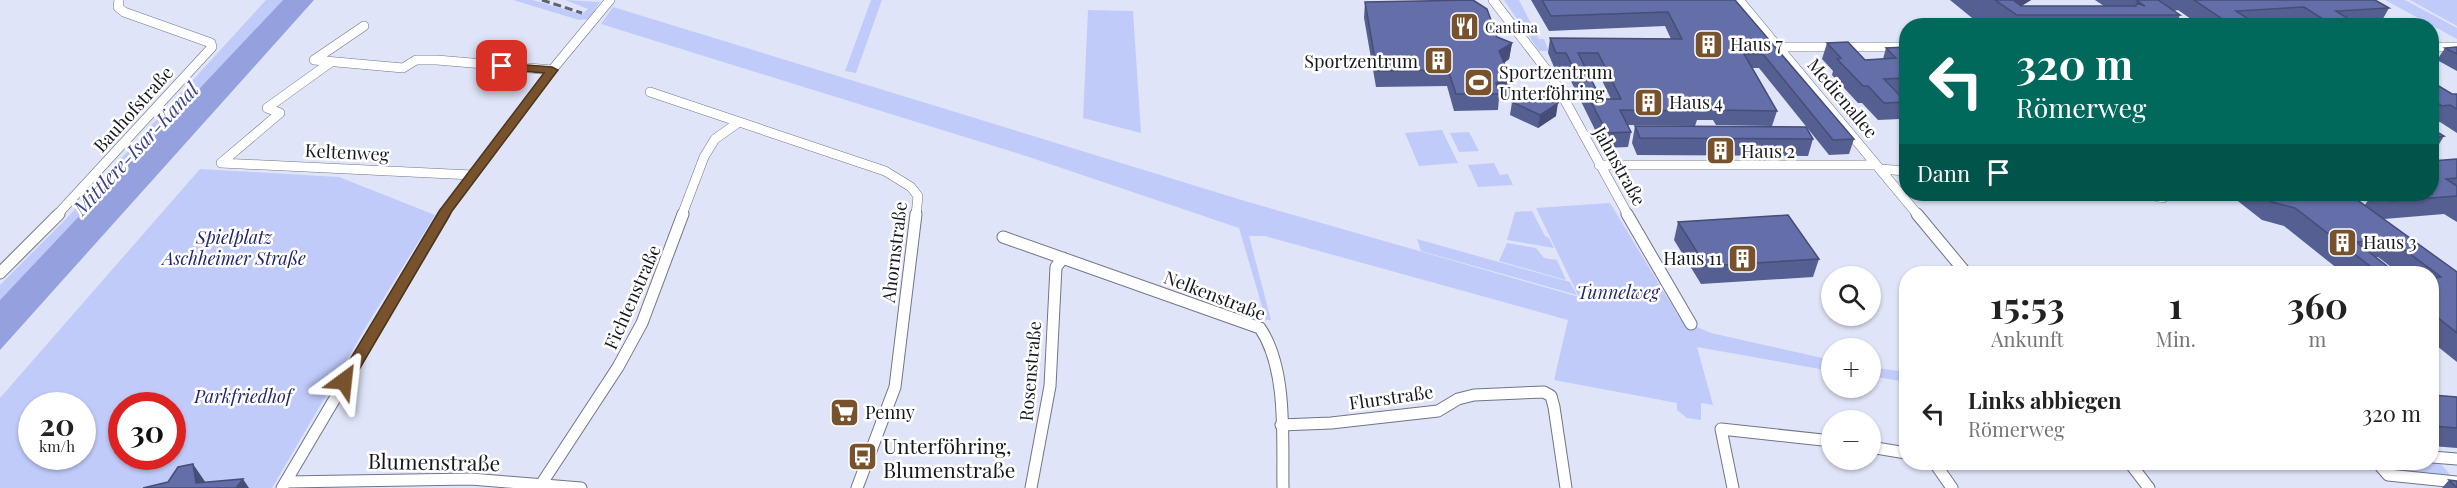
<!DOCTYPE html>
<html lang="de">
<meta charset="utf-8">
<style>
:root{--surface:#fff;--page:#f6f6f6;--text:#222;--muted:#767676}
body{margin:0;font-family:"Playfair Display",serif;background:var(--page);color:var(--text);height:100vh;display:flex;flex-direction:column;font-size:22px;white-space:nowrap}
*{box-sizing:border-box;margin:0}
p{font-size:20px;color:var(--muted)}
.icon{flex:none;width:33px;height:33px;fill:none;stroke:currentColor;stroke-width:2;stroke-linecap:round;stroke-linejoin:round}
.map{position:relative;flex:1;overflow:hidden}
.panel{position:absolute;left:1899px;top:266px;width:540px;height:204px;display:flex;flex-direction:column;background:var(--surface);border-radius:24px;box-shadow:0 2px 4px #0004}
.panel>*{flex:none}
.hud{position:absolute;left:1899px;top:18px;width:540px;height:183px;border-radius:24px;box-shadow:0 2px 4px #0004;background:#00695c;color:#fff;overflow:hidden}
.buttons{position:absolute;left:1821px;top:266px;display:grid;gap:12px}
.buttons a{display:grid;place-items:center;width:60px;height:60px;border-radius:50%;background:var(--surface);box-shadow:0 2px 4px #0004;font-size:30px}
.speed{position:absolute;left:18px;top:392px;display:flex;gap:12px;font-size:30px;font-weight:700;text-align:center}
.speed>*{display:grid;place-content:center;width:78px;height:78px;border-radius:50%;background:var(--surface);box-shadow:0 2px 4px #0004;line-height:1}
.speed small{font-size:15px;font-weight:400}
.speed .limit{border:9px solid #d22;background:#fff;color:#111}
.pin{position:absolute;display:grid;place-items:center;width:51px;height:51px;color:#fff;margin:-26px;border-radius:12px;box-shadow:0 3px 9px #0006}
.me{position:absolute;width:66px;margin:-33px;rotate:30deg;stroke-linejoin:round;filter:drop-shadow(0 0 4px #0008)}
.turn{display:flex;align-items:center;gap:21px;height:126px;padding:0 18px;font-size:27px}
.turn .icon{width:78px;height:78px;stroke-width:2.5}
.turn b{display:block;font-size:42px;line-height:51px}
.then{display:flex;align-items:center;height:57px;padding:0 18px;background:#0003;gap:12px;font-size:22px}
.eta{display:flex;justify-content:space-evenly;align-items:center;height:102px;text-align:center}
.eta b{font-size:36px;font-weight:700;line-height:42px}
ul{padding:0;list-style:none}
li{display:flex;align-items:center;gap:18px;height:90px;padding:0 18px}
li div{flex:1}
li b{display:block;font-size:22px}
li em{font-style:normal}
.map>svg:first-child{display:block}
.green{fill:#c1cbfa;fill-rule:evenodd}
.water{fill:#95a1df}
.lines{fill:none;stroke-linecap:round;stroke-linejoin:round}
.minor-far1-casing{stroke:#707587;stroke-width:10}
.minor-casing{stroke:#707587;stroke-width:13}
.minor-far1{stroke:#fff;stroke-width:9}
.minor{stroke:#fff;stroke-width:11}
.rail{stroke:#60636f;stroke-width:3;stroke-dasharray:8 4;stroke-linecap:butt}
.wall{fill:#565f91;fill-rule:evenodd}
.shaded-wall{fill:#464d76}
.building{fill:#646ea9;stroke:#464d76;stroke-width:1.5;fill-rule:evenodd}
.route{fill:#77522c;stroke:#4d351d;stroke-width:1.5}
.labels{text-anchor:middle;dominant-baseline:central;stroke-width:5;stroke-linejoin:round;paint-order:stroke}
.far-poi-label{font-size:15px;fill:#16181f;stroke:#fff;text-anchor:start}
.poi-label{font-size:18px;fill:#16181f;stroke:#fff;text-anchor:start}
.street-label{font-size:18px;fill:#16181f;stroke:#fff}
.park-label{font-size:18px;font-style:italic;fill:#23256d;stroke:#fff}
.water-label{font-size:20px;font-style:italic;fill:#3c438e;stroke:#fff}
.near-poi-label{font-size:21px;fill:#16181f;stroke:#fff;text-anchor:start}
.near-street-label{font-size:21px;fill:#16181f;stroke:#fff}
</style>
<div class="map">
<svg width="2457" height="488" viewBox="0 0 2457 488">
<rect width="100%" height="100%" fill="#dfe4f9"/>
<path class="green" d="M266,0H283L0,300V285L65,220Z
M513,0H532L582,14L588,9L565,0L600,2L589,19L579,20Z
M871,0H882L856,73L845,71Z
M1504,0H1519L1539,39H1544L1549,51H1539Z
M2385,0H2405L2457,28V39Z
M2410,0H2457V26Z
M613,7L1245,201L1579,297L1536,208L1610,203L1681,320L1711,333L1831,360V371L1697,347L1713,405L1701,403V420L1687,418L1677,410V403L1554,380L1568,320L1265,236H1249L1271,320H1266L1239,228L1029,157L601,24Z
M1088,10L1133,11L1141,133L1083,118Z
M1442,130L1458,163L1419,166L1405,133Z
M1469,132L1479,151L1459,152L1450,133Z
M1494,163L1500,175L1508,174L1513,185L1478,187L1468,165Z
M200,169L339,177L435,215L370,320L272,488H0V398ZM32,405H82V456H32ZM122,405H172V456H122Z
M1532,211L1545,236L1549,238L1554,248L1507,240L1515,212Z
M1417,239L1570,282L1577,295L1421,251Z
M1507,243L1536,248L1544,258L1557,260L1566,280L1499,261Z
M1870,367L1906,372V382L1871,376Z
M2392,462L2440,463L2452,477L2401,473Z"/>
<path class="water" d="M283,0H314L0,350V300Z"/>
<g class="lines">
<defs>
<path id="minor-far1" d="M1493,0L1552,77L1628,215
M1739,0L1918,215
M364,26L314,60L403,68L416,60H437L552,70
M1779,47H1906
M2432,47H2457
M650,92L885,171L911,187L918,196L916,215
M221,163L472,175
M221,163L280,113L267,108L331,62
M1599,165H1876
M1880,169L1906,171
M2146,194L2163,198
M57,215L212,47L211,43L124,12L118,7L119,0
M443,215L552,70L610,0
M682,215L704,157L715,139L739,122"/>
<path id="minor" d="M1627,214L1691,324
M1917,214L1966,273
M1003,237L1260,328C1288,369 1282,440 1283,488
M0,273L59,214
M1281,425L1331,423L1438,411L1458,399L1474,395L1544,392L1551,396L1554,407L1566,488
M1870,447L1906,453
M2432,457L2457,459
M1934,462L1952,488
M2129,462L2149,488
M2377,462L2388,475L2457,482
M286,482L471,479L581,488
M542,483L618,367L642,323L683,214
M282,488L444,214
M857,488L895,387L916,214
M1031,488L1050,386L1056,267L1063,258
M1733,488L1721,429L1832,441"/>
</defs>
<use href="#minor-far1" class="minor-far1-casing"/>
<use href="#minor" class="minor-casing"/>
<use href="#minor-far1" class="minor-far1"/>
<use href="#minor" class="minor"/>
<path class="rail" d="M542,0L582,13"/>
</g>
<path class="wall" d="M1531,0H1735L1854,139L1849,154L1829,155L1759,68H1752L1777,111L1772,126L1716,125L1713,120H1697L1695,126L1628,125L1631,132L1628,147L1604,148L1564,67H1554L1548,53L1550,38L1671,39L1665,26L1549,31ZM1585,68H1596L1611,99H1601Z
M1950,0H2031L2021,6H2104L2095,0H2375L2389,8L2380,24L2352,26H2300L2295,23L2251,26H2201L2178,10L2174,11L2180,15L2175,26H1992L1987,22H1977Z
M1365,2L1512,43L1509,59L1504,63L1511,79L1508,96L1499,98L1498,110L1454,111L1447,86L1376,87L1364,18Z
M1827,43L1865,60L1883,59L1886,48L1906,47V95H1899L1906,102L1900,119L1878,120L1862,103H1858L1832,75L1833,71L1822,59Z
M2457,47V71L2437,60L2445,48Z
M2432,82L2452,94H2457V133L2440,122L2432,123Z
M1512,102L1556,116L1538,128L1510,115Z
M1635,126L1813,139L1808,156L1637,155L1632,143Z
M2432,129L2444,136L2433,154H2432Z
M2457,159V222L2444,214L2384,219L2457,272V362L2432,342V273H2399L2378,257H2376L2396,273H2343L2284,226L2262,220L2229,194H2349L2365,205L2372,194H2432V161Z
M1678,222L1819,259L1813,277L1701,284L1674,240Z
M2432,395L2457,397V448L2432,446Z
M2449,480L2457,488H2442Z"/>
<path class="shaded-wall" d="M2008,0H2031L2012,12Z
M1512,43L1509,59L1497,68L1499,51Z
M1511,79L1508,96L1499,98L1500,94L1496,83Z
M1558,103L1556,116L1538,128L1540,115Z
M193,464L206,483H196Z
M243,479L249,488H236Z"/>
<path class="building" d="M1473,0L1487,9L1497,37L1512,43L1499,51L1511,79L1496,83L1500,94H1456L1448,70L1377,71L1365,2Z
M1542,0H1735L1854,139L1833,140L1763,54H1744L1777,111L1720,110L1717,105H1696L1699,111L1620,110L1631,132L1607,133L1566,53H1556L1550,38L1682,39L1668,12L1551,16ZM1578,53H1598L1621,99H1601Z
M1995,0H2013L2021,6H2136L2137,3L2145,6L2136,0H2158L2180,15H2017Z
M2194,0H2375L2389,8L2336,11L2352,21H2326L2304,7L2236,11L2250,20H2224Z
M1848,42L1865,60L1896,58L1886,48L1906,47V78L1884,79L1906,102L1884,103L1868,86H1863L1837,59L1841,58L1827,43Z
M2457,47V54L2445,48Z
M2432,82L2452,94H2457V109L2450,105L2442,106L2432,99V96L2436,95L2432,93Z
M1530,91L1558,103L1540,115L1512,102Z
M1635,126L1806,127L1813,139L1640,138Z
M2432,129L2444,136L2432,138Z
M2457,159V178L2446,179L2457,186V196L2391,201L2380,194H2432V185H2434L2432,183V161Z
M2261,194H2349L2457,272V333L2432,313V278L2441,277L2390,239L2356,242L2396,273H2379L2295,208L2272,202Z
M1788,215L1819,259L1706,266L1678,222Z
M2432,395L2457,397V428L2432,426Z
M193,464L196,483L243,479L236,488H143L168,482L178,467Z
M2449,480L2457,481V488Z"/>
<path class="route" d="M502,63L552,67L558,70L452,211L350,385H339L337,381L440,210L544,73L498,69V64Z"/>
<defs>
<symbol id="restaurant-square" viewBox="-11 -11 22 22"><rect x="-9" y="-9" width="18" height="18" rx="4" fill="#77522c" stroke="#fff"/><path d="M-5-6h1v4h1v-4h1v4h1v-4h1v5L-1.5 .5V6h-2V.5L-5-1ZM5-6V6H3V1.5H1.5Q1.5-4 5-6Z" fill="#fff"/></symbol>
<symbol id="building-square" viewBox="-11 -11 22 22"><rect x="-9" y="-9" width="18" height="18" rx="4" fill="#77522c" stroke="#fff"/><path d="M-4-6H4V6H1V3H-1V6H-4ZM-2.5-4.3h1.7v1.8h-1.7ZM.8-4.3h1.7v1.8H.8ZM-2.5-1h1.7V.8h-1.7ZM.8-1h1.7V.8H.8Z" fill="#fff"/></symbol>
<symbol id="stadium-square" viewBox="-11 -11 22 22"><rect x="-9" y="-9" width="18" height="18" rx="4" fill="#77522c" stroke="#fff"/><path d="M0-5a6.5 5 0 1 0 0 10a6.5 5 0 1 0 0-10ZM-3.5-1.8h7v3.6h-7Z" fill="#fff"/></symbol>
<symbol id="supermarket-square" viewBox="-11 -11 22 22"><rect x="-9" y="-9" width="18" height="18" rx="4" fill="#77522c" stroke="#fff"/><path d="M-6-5.5h2.5l.6 2H6L4.5 2H-2.5L-4.4-4H-6ZM-1.5 3.2a1.3 1.3 0 1 0 .1 0ZM3 3.2a1.3 1.3 0 1 0 .1 0Z" fill="#fff"/></symbol>
<symbol id="bus-square" viewBox="-11 -11 22 22"><rect x="-9" y="-9" width="18" height="18" rx="4" fill="#77522c" stroke="#fff"/><path d="M-5-6H5V4H4V6H2V4H-2V6H-4V4H-5ZM-3.5-4V0h7V-4ZM-3.5 1.2v1.5H-2V1.2ZM2 1.2v1.5H3.5V1.2Z" fill="#fff"/></symbol>
</defs>
<g fill-rule="evenodd">
<use href="#restaurant-square" x="1448" y="10" width="33" height="33"/>
<use href="#building-square" x="1692" y="28" width="33" height="33"/>
<use href="#building-square" x="1422" y="44" width="33" height="33"/>
<use href="#stadium-square" x="1462" y="66" width="33" height="33"/>
<use href="#building-square" x="1632" y="86" width="33" height="33"/>
<use href="#building-square" x="1704" y="134" width="33" height="33"/>
<use href="#building-square" x="2326" y="226" width="33" height="33"/>
<use href="#building-square" x="1726" y="242" width="33" height="33"/>
<use href="#supermarket-square" x="828" y="396" width="33" height="33"/>
<use href="#bus-square" x="846" y="440" width="33" height="33"/>
</g>
<g class="labels">
<g class="far-poi-label">
<text x="1485" y="27">Cantina</text>
</g>
<g class="poi-label">
<text x="1730" y="44">Haus 7</text>
<text x="1418" y="61" text-anchor="end">Sportzentrum</text>
<text x="1499" y="72">Sportzentrum<tspan x="1499" dy="21">Unterföhring</tspan></text>
<text x="1669" y="102">Haus 4</text>
<text x="1741" y="151">Haus 2</text>
<text x="2363" y="242">Haus 3</text>
<text x="1722" y="258" text-anchor="end">Haus 11</text>
<text x="865" y="412">Penny</text>
</g>
<g class="street-label">
<text transform="translate(1843 98) rotate(50)">Medienallee</text>
<text transform="translate(133 109) rotate(-48)">Bauhofstraße</text>
<text transform="translate(347 152) rotate(3)">Keltenweg</text>
<text transform="translate(1620 166) rotate(61)">Jahnstraße</text>
<text transform="translate(894 252) rotate(-83)">Ahornstraße</text>
<text transform="translate(1215 295) rotate(21)">Nelkenstraße</text>
<text transform="translate(632 297) rotate(-66)">Fichtenstraße</text>
<text transform="translate(1030 371) rotate(-85)">Rosenstraße</text>
<text transform="translate(1391 397) rotate(-8)">Flurstraße</text>
</g>
<g class="park-label">
<text x="234" y="237">Spielplatz<tspan x="234" dy="21">Aschheimer Straße</tspan></text>
<text x="1618" y="292">Tunnelweg</text>
<text x="243" y="396">Parkfriedhof</text>
</g>
<g class="water-label">
<text transform="translate(135 148) rotate(-47)">Mittlere-Isar-Kanal</text>
</g>
<g class="near-poi-label">
<text x="883" y="445">Unterföhring,<tspan x="883" dy="24">Blumenstraße</tspan></text>
</g>
<g class="near-street-label">
<text transform="translate(434 461) rotate(1)">Blumenstraße</text>
</g>
</g>
</svg>
<div class="buttons">
<a><svg class="icon" aria-label="search" viewBox="0 0 24 24"><circle cx="10" cy="10" r="6"/><path d="M15 15l6 6"/></svg></a>
<a>+</a>
<a>−</a>
</div>
<div class="speed"><div>20<small>km/h</small></div><div class="limit">30</div></div>
<div class="pin" style="left:502px;top:66px;background:#d93025"><svg class="icon" aria-label="arrive" viewBox="0 0 24 24"><path d="M6 21V4h12l-3 4 3 4H6"/></svg></div>
<svg class="me" style="left:344px;top:381px" viewBox="-20 -20 40 40"><path d="M0-17L14 15 0 8-14 15z" fill="#77522c" stroke="#fff" stroke-width="4"/></svg>
<div class="hud">
<div class="turn"><svg class="icon" aria-label="left" viewBox="0 0 24 24"><path d="M17 20v-9H6M10 6l-5 5 5 5"/></svg><div><b>320 m</b>Römerweg</div></div>
<div class="then">Dann<svg class="icon" aria-label="arrive" viewBox="0 0 24 24"><path d="M6 21V4h12l-3 4 3 4H6"/></svg></div>
</div>
<section class="panel">
<div class="eta">
<div><b>15:53</b><p>Ankunft</p></div>
<div><b>1</b><p>Min.</p></div>
<div><b>360</b><p>m</p></div>
</div>
<ul>
<li><svg class="icon" aria-label="left" viewBox="0 0 24 24"><path d="M17 20v-9H6M10 6l-5 5 5 5"/></svg><div><b>Links abbiegen</b><p>Römerweg</p></div><em>320 m</em></li>
</ul>
</section>
</div>
